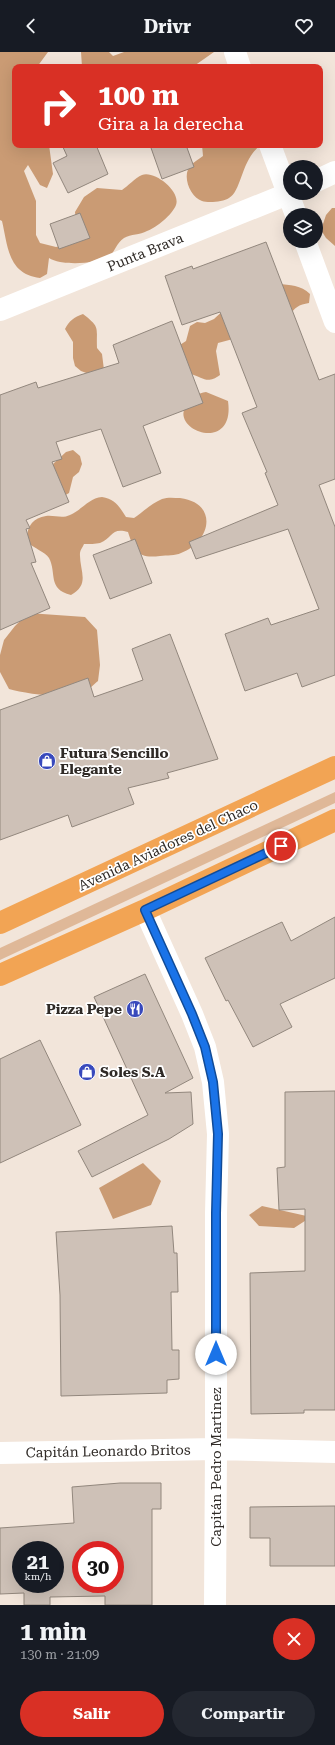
<!DOCTYPE html>
<html lang="es">
<meta charset="utf-8">
<style>
:root{--surface:#171b24;--page:#242831;--text:#f1f3f6;--muted:#9ea1a6;--accent:#d93025}
body{margin:0;font-family:"Roboto Serif",serif;background:var(--page);color:var(--text);height:100vh;display:flex;flex-direction:column;font-size:15px;white-space:nowrap}
*{box-sizing:border-box;margin:0}
p{font-size:13px;color:var(--muted)}
.icon{flex:none;width:22px;height:22px;fill:none;stroke:currentColor;stroke-width:2;stroke-linecap:round;stroke-linejoin:round}
.map{position:relative;height:1553px;overflow:hidden}
.details{display:flex;flex-direction:column;background:var(--surface);flex:1}
.details>*{flex:none}
.guide{position:absolute;left:12px;top:12px;width:311px;height:84px;border-radius:8px;box-shadow:0 4px 16px #0002;background:#d93025;color:#fff;overflow:hidden}
.buttons{position:absolute;left:283px;top:108px;display:grid;gap:8px}
.buttons a{display:grid;place-items:center;width:40px;height:40px;border-radius:50%;background:var(--surface);box-shadow:0 4px 16px #0002;font-size:20px}
.speed{position:absolute;left:12px;top:1489px;display:flex;gap:8px;font-size:20px;font-weight:700;text-align:center}
.speed>*{display:grid;place-content:center;width:52px;height:52px;border-radius:50%;background:var(--surface);box-shadow:0 4px 16px #0002;line-height:1}
.speed small{font-size:10px;font-weight:400}
.speed .limit{border:6px solid #d22;background:#fff;color:#111}
.pin{position:absolute;display:grid;place-items:center;width:34px;height:34px;color:#fff;margin:-17px;border:2px solid #fff;border-radius:50%;box-shadow:0 1px 4px #0007}
.me{position:absolute;width:44px;margin:-22px;rotate:0deg;stroke-linejoin:round;filter:drop-shadow(0 0 3px #0008)}
.turn{display:flex;align-items:center;gap:14px;height:84px;padding:0 20px;font-size:18px}
.turn .icon{width:52px;height:52px;stroke-width:2.5}
.turn b{display:block;font-size:28px;line-height:34px}
.round{display:grid;place-items:center;flex:none;width:42px;height:42px;border-radius:21px;background:var(--page)}
.head{display:flex;align-items:center;justify-content:space-between;height:68px;padding:0 20px}
h1{font-size:24px;font-weight:700;line-height:30px}
.cta{display:flex;gap:8px;margin-top:auto;padding:8px 20px}
.cta a{flex:1;height:46px;border-radius:24px;background:var(--accent);color:#fff;font-size:16px;font-weight:700;line-height:46px;text-align:center}
.cta a+a{background:var(--page);color:var(--text)}
header{display:flex;justify-content:space-between;align-items:center;height:52px;padding:0 20px;background:var(--surface);font-size:18px;font-weight:700}
.map>svg:first-child{display:block}
.green{fill:#dfb898}
.forest{fill:#ca9b74}
.building{fill:#cec1b7;stroke:#92877d;fill-rule:evenodd}
.lines{fill:none;stroke-linecap:round;stroke-linejoin:round}
.minor{stroke:#fff;stroke-width:22}
.trunk{stroke:#f2a454;stroke-width:22}
.route-casing{stroke:#114b97;stroke-width:10}
.route{stroke:#1a73e8;stroke-width:7}
.labels{text-anchor:middle;dominant-baseline:central;stroke-width:3.5;stroke-linejoin:round;paint-order:stroke}
.street-label{font-size:14px;fill:#2f2a26;stroke:#fff}
.poi-label{font-size:14px;font-weight:bold;fill:#2f2a26;stroke:#fff;text-anchor:start}
</style>
<header><svg class="icon" aria-label="back" viewBox="0 0 24 24"><path d="M15 5l-7 7 7 7"/></svg>Drivr<svg class="icon" aria-label="heart" viewBox="0 0 24 24"><path d="M12 20l-8-8c-3-5 5-10 8-4 3-6 11-1 8 4z"/></svg></header>
<div class="map">
<svg width="335" height="1553" viewBox="0 0 335 1553">
<rect width="100%" height="100%" fill="#f2e5da"/>
<path class="green" d="M335,740V751L0,908V896Z"/>
<path class="forest" d="M0,0H48L37,15H15V93H49L53,122L47,136L40,133L28,113L24,119L36,149V183L40,191L56,195L73,191L77,184L75,160L84,145L97,136L122,138C128,134 135,126 142,123C154,118 181,139 176,153C172,163 157,175 147,179C140,183 131,182 124,186C116,191 115,201 108,205C96,212 61,214 49,206L47,222L40,226C8,222 8,195 2,169L0,168Z
M81,0H109L113,4L124,0H214L194,14L82,15Z
M202,93H261C241,107 242,139 229,146C223,150 208,151 202,149C190,145 181,123 191,113C194,110 199,107 203,104Z
M332,156H335V194L326,186L321,178L326,163Z
M278,232C290,233 301,233 310,242L309,251C299,253 294,255 290,264L233,287L218,291L216,299L220,323C206,333 204,325 190,322L172,298L186,289L190,274L197,270L205,271L214,267L227,255Z
M83,262C101,276 96,275 97,296L102,302L104,318L89,322L81,319L75,314L73,306V290L65,277C69,269 74,265 83,262Z
M206,340L228,349C236,405 163,376 189,350C195,344 198,341 206,340Z
M73,398L80,404L82,412L79,420L73,425L69,441L62,445L53,412L66,400Z
M102,445C115,447 119,454 126,465L134,466C143,460 152,451 162,447C168,445 174,446 180,446C219,451 211,490 181,501C175,504 167,503 160,504C138,507 134,499 128,480C111,475 113,486 100,491C96,492 89,492 84,492C83,495 80,498 80,501C79,518 91,532 71,543C47,537 57,521 49,506C45,500 34,496 28,491C25,478 31,466 46,464C55,463 62,467 70,463C83,457 89,446 102,445Z
M28,561L85,565L97,578L100,613L98,629C93,633 88,639 82,641C66,647 26,642 9,637L0,620V603L4,588L15,574Z
M143,1111L161,1129L151,1153L113,1167L99,1136Z
M262,1154L311,1165L294,1176L259,1174L249,1163Z"/>
<path class="building" d="M62,93H96L108,122L68,141L53,111L67,104Z
M150,93H186L194,115L162,127Z
M80,161L90,186L59,197L50,172Z
M266,190L319,328L335,322V427L319,433L335,475V623L302,635L297,621L245,639L225,582L268,566L271,573L319,557L288,477L196,507L189,490L278,453L265,421L267,420L242,361L257,355L220,260L182,273L165,224L192,214L193,217Z
M172,269L203,351L143,374L161,421L123,435L101,377L56,390L62,407L52,410L69,450L26,468L30,476L26,477L36,510L31,511L50,556L0,578V343L36,330L38,336L119,311L113,293Z
M135,487L152,531L110,547L93,503Z
M170,582L218,707L167,721L169,726L128,736L134,752L72,775L68,763L0,788V658L88,626L94,645L143,628L132,597Z
M335,865V926L280,952L292,975L253,995L228,948L226,949L205,906L282,870L291,889Z
M145,922L193,1026L165,1041L191,1040L193,1072L169,1087L92,1125L78,1099L148,1063L94,945Z
M40,988L81,1073L0,1111V1007Z
M335,1039V1358H304V1361L251,1362L250,1221L305,1219V1157L279,1158L277,1116L285,1115V1040Z
M172,1174L174,1201H177L178,1240H171L172,1298H179V1327L167,1328V1341L61,1344L60,1243L56,1180Z
M120,1431H161V1457H152V1553H105V1544L50,1545V1553H24V1541L0,1542V1476L74,1471L72,1435ZM21,1498H55V1532H21ZM81,1498H115V1532H81Z
M335,1454V1514H270V1486H250V1455Z"/>
<g class="lines">
<path class="minor" d="M235,0L240,15
M270,93L296,163
M316,129L335,120
M305,189L335,270
M0,258L290,141
M145,858L192,962L205,995L213,1030L218,1082L216,1161V1397L215,1553
M0,1401L216,1397L335,1400"/>
<path class="trunk" d="M0,871L335,715
M0,923L145,858L335,768"/>
</g>
<g class="lines">
<defs>
<path id="route" d="M216,1302V1161L218,1082L213,1030L205,995L192,962L145,858L281,794"/>
</defs>
<use href="#route" class="route-casing"/>
<use href="#route" class="route"/>
</g>
<defs>
<symbol id="shop-disc" viewBox="-11 -11 22 22"><circle r="9.5" fill="#3849bc" stroke="#fff"/><path d="M-5-2.5h2.3a2.7 3.5 0 0 1 5.4 0H5L5.5 6h-11ZM-1.5-2.5h3a1.5 2.3 0 0 0-3 0Z" fill="#fff"/></symbol>
<symbol id="restaurant-disc" viewBox="-11 -11 22 22"><circle r="9.5" fill="#3849bc" stroke="#fff"/><path d="M-5-6h1v4h1v-4h1v4h1v-4h1v5L-1.5 .5V6h-2V.5L-5-1ZM5-6V6H3V1.5H1.5Q1.5-4 5-6Z" fill="#fff"/></symbol>
</defs>
<g fill-rule="evenodd">
<use href="#shop-disc" x="37" y="699" width="20" height="20"/>
<use href="#restaurant-disc" x="125" y="947" width="20" height="20"/>
<use href="#shop-disc" x="77" y="1010" width="20" height="20"/>
</g>
<g class="labels">
<g class="street-label">
<text transform="translate(145 200) rotate(-22)">Punta Brava</text>
<text transform="translate(168 793) rotate(-25)">Avenida Aviadores del Chaco</text>
<text transform="translate(108 1399) rotate(-1)">Capitán Leonardo Britos</text>
<text transform="translate(216 1415) rotate(-90)">Capitán Pedro Martinez</text>
</g>
<g class="poi-label">
<text x="60" y="701">Futura Sencillo<tspan x="60" dy="16">Elegante</tspan></text>
<text x="122" y="957" text-anchor="end">Pizza Pepe</text>
<text x="100" y="1020">Soles S.A</text>
</g>
</g>
</svg>
<div class="buttons">
<a><svg class="icon" aria-label="search" viewBox="0 0 24 24"><circle cx="10" cy="10" r="6"/><path d="M15 15l6 6"/></svg></a>
<a><svg class="icon" aria-label="layers" viewBox="0 0 24 24"><path d="M12 4l9 5-9 5-9-5zM3 14l9 5 9-5"/></svg></a>
</div>
<div class="speed"><div>21<small>km/h</small></div><div class="limit">30</div></div>
<div class="pin" style="left:281px;top:794px;background:#d93025"><svg class="icon" aria-label="arrive" viewBox="0 0 24 24"><path d="M6 21V4h12l-3 4 3 4H6"/></svg></div>
<svg class="me" style="left:216px;top:1302px" viewBox="-20 -20 40 40"><circle r="19" fill="#fff"/><path d="M0-13L10 11 0 6-10 11z" fill="#1a73e8"/></svg>
<div class="guide">
<div class="turn"><svg class="icon" aria-label="right" viewBox="0 0 24 24"><path d="M7 20v-9h11M14 6l5 5-5 5"/></svg><div><b>100 m</b>Gira a la derecha</div></div>
</div>
</div>
<section class="details">
<div class="head"><div><h1>1 min</h1><p>130 m · 21:09</p></div><a class="round" style="background:#d93025;color:#fff"><svg class="icon" aria-label="close" viewBox="0 0 24 24"><path d="M6 6l12 12M18 6L6 18"/></svg></a></div>
<div class="cta"><a>Salir</a><a>Compartir</a></div>
</section>
